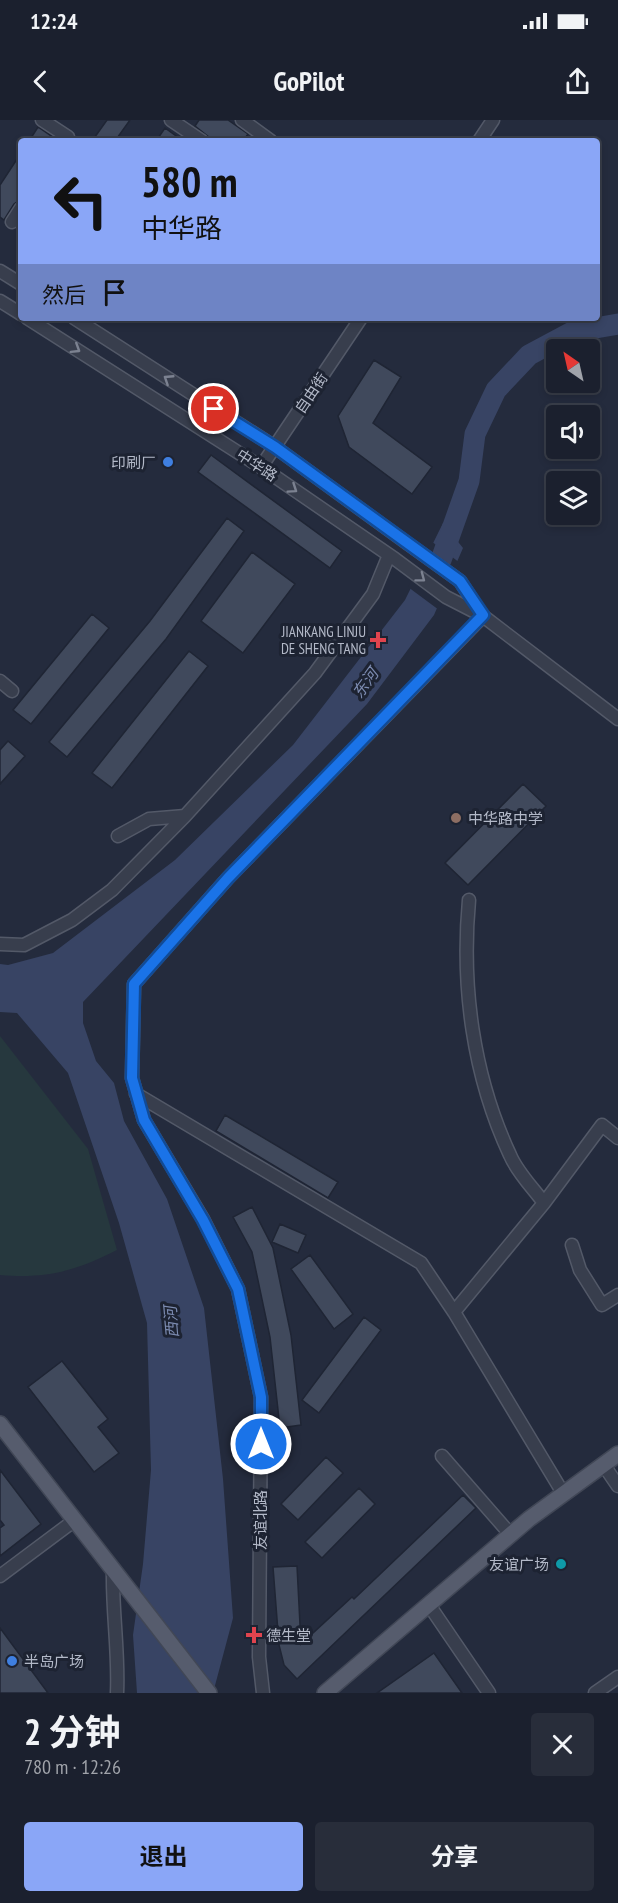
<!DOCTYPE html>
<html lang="zh">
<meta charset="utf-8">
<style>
:root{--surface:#1b202e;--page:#282d3a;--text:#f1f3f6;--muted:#a0a3aa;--line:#393e4a;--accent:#8aa6f7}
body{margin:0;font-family:"PT Sans Narrow","Noto Sans SC",sans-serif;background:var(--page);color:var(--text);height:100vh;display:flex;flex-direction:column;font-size:22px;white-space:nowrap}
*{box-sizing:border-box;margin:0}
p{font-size:20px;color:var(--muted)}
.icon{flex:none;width:33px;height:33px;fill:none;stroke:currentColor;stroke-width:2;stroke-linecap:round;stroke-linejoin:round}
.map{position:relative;height:1573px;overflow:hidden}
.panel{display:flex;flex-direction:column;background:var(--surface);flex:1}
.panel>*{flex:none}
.guide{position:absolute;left:18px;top:18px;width:582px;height:183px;border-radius:6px;box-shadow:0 3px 9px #0003,0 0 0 2px var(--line);background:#8aa6f7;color:#111;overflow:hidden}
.needle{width:39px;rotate:326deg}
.buttons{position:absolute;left:546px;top:219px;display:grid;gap:12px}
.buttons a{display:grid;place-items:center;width:54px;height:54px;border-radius:6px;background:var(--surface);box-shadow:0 3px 9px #0003,0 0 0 2px var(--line);font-size:30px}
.pin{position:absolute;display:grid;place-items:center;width:51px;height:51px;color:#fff;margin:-26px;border:3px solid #fff;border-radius:50%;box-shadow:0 2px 6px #0007}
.me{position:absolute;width:66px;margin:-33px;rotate:0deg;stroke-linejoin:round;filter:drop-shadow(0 0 4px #0008)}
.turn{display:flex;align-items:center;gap:21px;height:126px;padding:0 24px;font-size:27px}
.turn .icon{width:78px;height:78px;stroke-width:2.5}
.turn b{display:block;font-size:42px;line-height:51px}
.then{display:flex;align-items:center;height:57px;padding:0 24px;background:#0003;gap:12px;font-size:22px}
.round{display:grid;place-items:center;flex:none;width:63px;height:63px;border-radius:6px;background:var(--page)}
.summary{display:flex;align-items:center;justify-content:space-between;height:102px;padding:0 24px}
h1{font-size:36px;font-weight:700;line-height:45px}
.cta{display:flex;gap:12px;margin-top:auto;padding:12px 24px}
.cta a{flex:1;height:69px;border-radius:6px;background:var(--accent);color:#111;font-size:24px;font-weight:700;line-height:69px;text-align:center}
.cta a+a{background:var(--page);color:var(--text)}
.status{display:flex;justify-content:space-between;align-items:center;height:42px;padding:0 30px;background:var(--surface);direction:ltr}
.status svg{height:16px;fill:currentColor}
header{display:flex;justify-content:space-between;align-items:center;height:78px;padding:0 24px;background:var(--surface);font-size:27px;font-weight:700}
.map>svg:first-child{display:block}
.green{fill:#26383e}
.water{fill:#384464}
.pier{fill:#242b3d}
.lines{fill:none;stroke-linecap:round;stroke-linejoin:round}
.river{stroke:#384464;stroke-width:21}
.building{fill:#40495c;stroke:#1f2534;stroke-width:1.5}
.minor-casing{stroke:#535968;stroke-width:15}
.major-casing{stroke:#414756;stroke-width:18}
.minor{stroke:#383e4d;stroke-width:12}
.major{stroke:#565c6d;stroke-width:15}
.oneway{stroke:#7c8291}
.route-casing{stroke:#114b97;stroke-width:15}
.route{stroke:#1a73e8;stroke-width:10}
.shop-dot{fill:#3f7fe0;stroke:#1d2332;stroke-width:2}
.health-dot{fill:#e0444e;stroke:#1d2332;stroke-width:2}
.education-dot{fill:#8d6e63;stroke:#1d2332;stroke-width:2}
.culture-dot{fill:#0f9aa8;stroke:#1d2332;stroke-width:2}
.labels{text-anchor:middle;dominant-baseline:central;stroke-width:6;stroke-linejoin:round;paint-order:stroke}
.street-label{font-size:15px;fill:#b3b9c8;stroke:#1d2332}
.poi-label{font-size:15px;fill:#b3b9c8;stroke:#1d2332;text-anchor:end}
.water-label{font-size:16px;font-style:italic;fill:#7c8bb0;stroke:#1d2332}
</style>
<div class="status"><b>12:24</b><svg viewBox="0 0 49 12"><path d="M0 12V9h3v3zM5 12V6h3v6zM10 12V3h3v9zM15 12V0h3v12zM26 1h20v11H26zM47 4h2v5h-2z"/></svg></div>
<header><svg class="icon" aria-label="back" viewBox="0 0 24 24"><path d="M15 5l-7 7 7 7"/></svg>GoPilot<svg class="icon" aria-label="share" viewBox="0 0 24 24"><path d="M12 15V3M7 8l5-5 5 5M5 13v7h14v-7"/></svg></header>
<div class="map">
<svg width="618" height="1573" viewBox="0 0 618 1573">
<rect width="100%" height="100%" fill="#242b3d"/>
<path class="green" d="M0,916L88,1029L117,1130C76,1151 46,1159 0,1155Z"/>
<path class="water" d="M443,403L463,428L434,495L367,584L83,882V903L96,941L114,963L124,1001L167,1079L204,1188L223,1359L233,1498L213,1573H137L133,1515L143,1444L151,1350L147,1203L119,1103L68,953L17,893L0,892V844L8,845L53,833L175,740L293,625L405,480Z"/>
<path class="pier" d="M431,421L460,443L439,490L408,467Z"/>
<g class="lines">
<path class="river" d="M441,440L469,361L475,314L496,270L529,235L572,212L618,204"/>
</g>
<path class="building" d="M107,0H130L115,21H92Z
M199,0H228L248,14L243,21H214L195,6Z
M38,7L57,20V21H29Z
M165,8L183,21H156Z
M21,33V79L14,84L4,100L0,97V65Z
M374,240L401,257L373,303L432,347L412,374L349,327L338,296Z
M211,335L342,431L330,448L198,352Z
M227,398L244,411L166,519L67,637L49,622L150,501Z
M252,432L295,464L243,533L201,501Z
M92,494L109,508L31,604L13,590Z
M189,531L208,546L112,668L92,653Z
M8,621L25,636L0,664V630Z
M523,664L546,686L468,765L445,743Z
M225,995L338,1062L328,1078L216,1011Z
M252,1087L273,1128L291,1215L301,1305L280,1308L270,1217L252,1132L233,1097Z
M280,1104L306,1115L298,1133L272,1122Z
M310,1135L353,1194L334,1209L291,1149Z
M364,1197L381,1210L319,1293L302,1280Z
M62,1241L108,1299L98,1307L119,1333L94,1352L28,1267Z
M326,1337L343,1353L298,1400L281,1384Z
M0,1350L41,1404L0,1436V1408L4,1405L0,1400Z
M359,1368L375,1384L322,1438L305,1422Z
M463,1375L476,1388L297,1559L284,1545L279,1525L273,1447L297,1446L301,1524L352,1477L354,1479Z
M0,1508L48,1573H0Z
M434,1533L462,1573H377Z"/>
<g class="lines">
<defs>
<path id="minor" d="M42,0L68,17L65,21
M171,0L202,21
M242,0L271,21
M479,21L493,0
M12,102L21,88
M0,151L21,164
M0,181L21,194
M27,198L261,347L395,439L446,477L483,496L618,599
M74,198L275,327L407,423L460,461L482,495
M261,347L361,198
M0,561L12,571
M118,716L149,699L185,696L315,553L373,474L389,435
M469,780C461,866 473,956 510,1035C517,1052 533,1068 544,1083
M0,824L24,825L72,800L112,770L185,696
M136,974L421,1143L454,1192L563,1373
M572,1125L580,1150L602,1185L618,1175
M454,1192L544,1083L602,1005L618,1018
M442,1336L511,1415
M603,1344L618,1366
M113,1450C112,1491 119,1532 117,1573
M0,1456L75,1400
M429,1485L489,1573
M263,1573L259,1537L261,1277L238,1169L203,1099L144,1000L132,958L134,864L228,758L483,496
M595,1573L618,1557"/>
<path id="major" d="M0,1304L209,1573
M325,1573L529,1399L618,1334"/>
</defs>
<use href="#minor" class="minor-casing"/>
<use href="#major" class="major-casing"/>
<use href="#minor" class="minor"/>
<use href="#major" class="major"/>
</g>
<defs><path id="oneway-chevron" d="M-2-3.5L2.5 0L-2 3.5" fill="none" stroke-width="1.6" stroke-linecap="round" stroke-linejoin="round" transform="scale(1.5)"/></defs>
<g class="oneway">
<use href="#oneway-chevron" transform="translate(76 229) rotate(32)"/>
<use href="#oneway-chevron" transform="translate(168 259) rotate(-147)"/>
<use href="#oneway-chevron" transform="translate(293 369) rotate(34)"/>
<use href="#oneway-chevron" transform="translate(421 458) rotate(37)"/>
</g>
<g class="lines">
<defs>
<path id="route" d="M214,289L275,327L460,461L483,495L228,758L134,864L132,958L144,1000L203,1100L238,1169L261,1277V1324"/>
</defs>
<use href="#route" class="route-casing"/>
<use href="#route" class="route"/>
</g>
<g class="shop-dot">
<circle cx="168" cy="342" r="6"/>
<circle cx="12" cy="1541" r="6"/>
</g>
<g class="health-dot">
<path d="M375 511h6v6h6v6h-6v6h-6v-6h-6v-6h6z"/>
<path d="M251 1506h6v6h6v6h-6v6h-6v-6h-6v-6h6z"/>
</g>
<circle class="education-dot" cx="456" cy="698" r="6"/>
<circle class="culture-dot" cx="561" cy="1444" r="6"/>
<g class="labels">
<g class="street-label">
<text transform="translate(311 273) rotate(-56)">自由街</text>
<text transform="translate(257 345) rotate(33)">中华路</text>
<text transform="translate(260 1400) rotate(-90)">友谊北路</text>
</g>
<g class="poi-label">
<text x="156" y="342">印刷厂</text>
<text x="366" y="511">JIANKANG LINJU<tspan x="366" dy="17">DE SHENG TANG</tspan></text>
<text x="468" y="698" text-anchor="start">中华路中学</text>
<text x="549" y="1444">友谊广场</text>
<text x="266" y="1515" text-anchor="start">德生堂</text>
<text x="24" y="1541" text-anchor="start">半岛广场</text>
</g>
<g class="water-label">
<text transform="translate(365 563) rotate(-54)">东河</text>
<text transform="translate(171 1202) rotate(-95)">西河</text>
</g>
</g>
</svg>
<div class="buttons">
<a><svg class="needle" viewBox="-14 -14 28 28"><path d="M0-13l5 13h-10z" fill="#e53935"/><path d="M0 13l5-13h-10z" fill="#a0a3aa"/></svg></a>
<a><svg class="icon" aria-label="sound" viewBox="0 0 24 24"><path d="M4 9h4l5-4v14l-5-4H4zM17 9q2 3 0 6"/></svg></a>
<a><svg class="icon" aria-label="layers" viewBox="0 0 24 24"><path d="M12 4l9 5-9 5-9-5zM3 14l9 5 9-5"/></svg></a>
</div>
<div class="pin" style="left:214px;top:289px;background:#d93025"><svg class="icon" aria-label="arrive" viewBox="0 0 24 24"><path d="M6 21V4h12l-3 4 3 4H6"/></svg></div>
<svg class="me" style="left:261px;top:1324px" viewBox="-20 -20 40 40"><circle r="17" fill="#1a73e8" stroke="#fff" stroke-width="3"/><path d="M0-11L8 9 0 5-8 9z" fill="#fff"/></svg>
<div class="guide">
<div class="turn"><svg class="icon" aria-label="left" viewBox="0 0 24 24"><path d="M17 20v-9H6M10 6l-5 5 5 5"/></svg><div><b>580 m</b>中华路</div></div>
<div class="then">然后<svg class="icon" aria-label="arrive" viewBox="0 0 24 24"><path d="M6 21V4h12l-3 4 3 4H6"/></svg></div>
</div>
</div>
<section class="panel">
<div class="summary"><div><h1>2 分钟</h1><p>780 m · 12:26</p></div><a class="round"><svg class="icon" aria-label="close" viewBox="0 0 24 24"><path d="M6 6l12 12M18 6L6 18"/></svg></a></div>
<div class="cta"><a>退出</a><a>分享</a></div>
</section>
